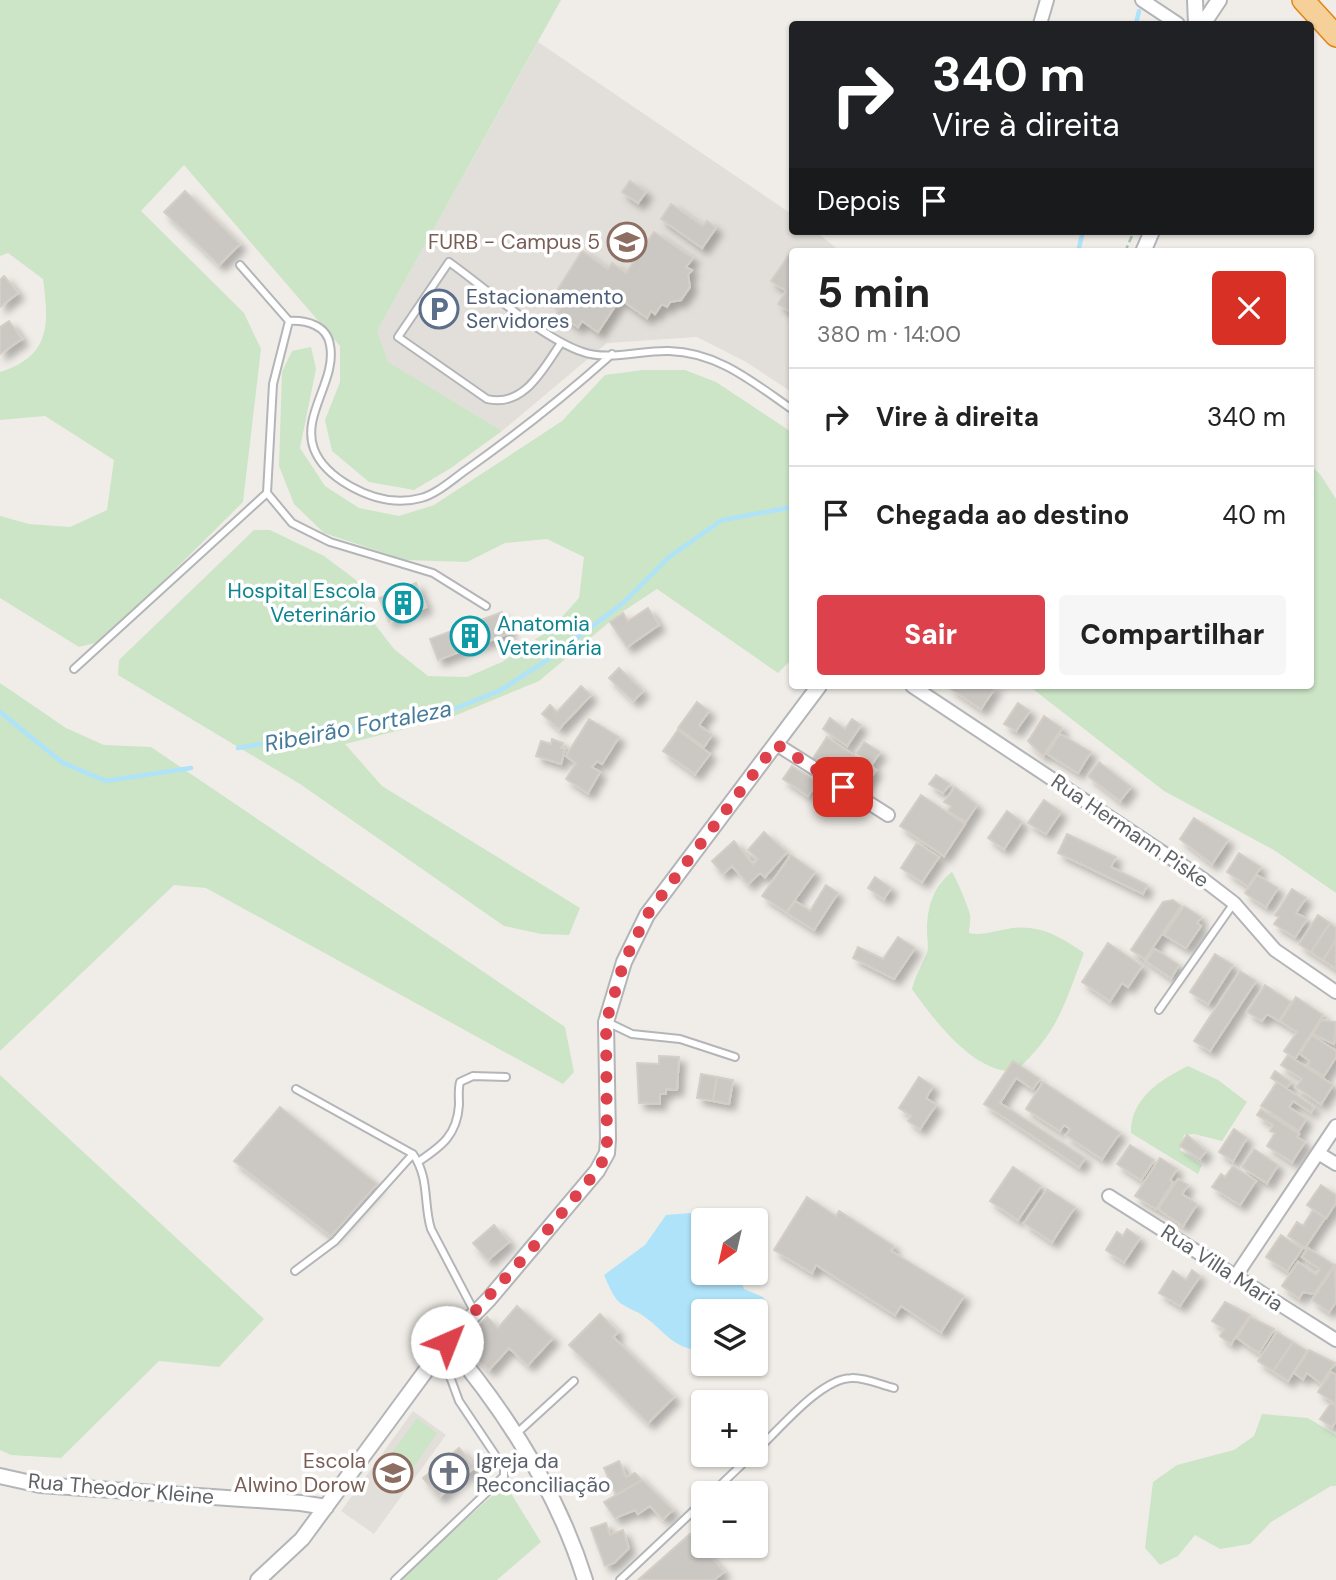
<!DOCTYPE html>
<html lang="pt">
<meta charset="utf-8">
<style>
:root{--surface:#fff;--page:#f6f6f6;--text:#222;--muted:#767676;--line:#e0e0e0;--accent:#dc414c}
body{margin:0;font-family:"DM Sans",sans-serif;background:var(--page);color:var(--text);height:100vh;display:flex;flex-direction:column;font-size:26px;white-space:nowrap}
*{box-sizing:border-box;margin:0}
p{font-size:23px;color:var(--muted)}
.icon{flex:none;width:38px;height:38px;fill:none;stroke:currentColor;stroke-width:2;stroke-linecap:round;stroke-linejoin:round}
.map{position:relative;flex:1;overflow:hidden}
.details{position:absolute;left:789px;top:248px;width:525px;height:441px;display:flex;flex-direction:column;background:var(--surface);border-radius:7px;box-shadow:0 2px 5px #0004}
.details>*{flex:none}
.guide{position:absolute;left:789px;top:21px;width:525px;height:214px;border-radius:7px;box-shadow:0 2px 5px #0004;background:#202124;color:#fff;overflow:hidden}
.needle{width:46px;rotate:214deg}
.buttons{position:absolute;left:691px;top:1208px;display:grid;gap:14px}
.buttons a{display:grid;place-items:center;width:77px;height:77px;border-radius:7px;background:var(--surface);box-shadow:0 2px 5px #0004;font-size:35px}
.pin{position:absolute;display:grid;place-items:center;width:60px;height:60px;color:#fff;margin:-30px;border-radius:14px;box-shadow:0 4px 10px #0006}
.me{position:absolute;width:77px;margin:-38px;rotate:44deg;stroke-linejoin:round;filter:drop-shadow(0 0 5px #0008)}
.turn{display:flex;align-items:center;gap:24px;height:147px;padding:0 28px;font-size:32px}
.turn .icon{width:91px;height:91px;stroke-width:2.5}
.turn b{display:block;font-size:49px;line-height:60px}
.then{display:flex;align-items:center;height:66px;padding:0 28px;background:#0003;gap:14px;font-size:26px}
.round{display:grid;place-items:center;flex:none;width:74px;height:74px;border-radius:7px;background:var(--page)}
.overview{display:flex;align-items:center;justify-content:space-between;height:119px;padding:0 28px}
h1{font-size:42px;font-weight:800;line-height:52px}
.primary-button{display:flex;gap:14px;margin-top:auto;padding:14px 28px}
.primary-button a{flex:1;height:80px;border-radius:7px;background:var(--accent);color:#fff;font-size:28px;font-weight:800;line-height:80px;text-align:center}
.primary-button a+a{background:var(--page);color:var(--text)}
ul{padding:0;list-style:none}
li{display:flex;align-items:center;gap:21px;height:98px;padding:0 28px;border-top:2px solid var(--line)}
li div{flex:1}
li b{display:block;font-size:26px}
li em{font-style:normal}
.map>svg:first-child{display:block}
.education{fill:#e2ded9}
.green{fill:#cbe5c6}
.water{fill:#afe3f9}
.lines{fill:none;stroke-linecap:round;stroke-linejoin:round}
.stream{stroke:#afe3f9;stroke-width:4.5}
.building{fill:#cbc8c4;stroke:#d4cec6;stroke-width:2;filter:url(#shadow)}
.service-casing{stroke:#b3b5b8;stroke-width:10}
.minor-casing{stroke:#b3b5b8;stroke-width:16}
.tertiary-casing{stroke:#b3b5b8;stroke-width:18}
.motorway-casing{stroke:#e58412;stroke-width:24}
.path{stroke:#a2c8a7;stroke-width:2.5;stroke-dasharray:7 3.5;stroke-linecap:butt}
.service{stroke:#fff;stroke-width:6}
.minor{stroke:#fff;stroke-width:12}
.tertiary{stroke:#fff;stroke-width:14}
.motorway{stroke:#f5d099;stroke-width:21}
.route{stroke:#dc414c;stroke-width:12;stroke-dasharray:0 21.6}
.labels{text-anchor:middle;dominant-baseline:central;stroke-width:7;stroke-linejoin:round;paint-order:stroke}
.education-label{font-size:21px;fill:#785e54;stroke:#fff;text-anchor:end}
.service-label{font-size:21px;fill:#4e5e75;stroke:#fff;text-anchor:start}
.culture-label{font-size:21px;fill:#0d838f;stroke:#fff;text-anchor:end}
.street-label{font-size:21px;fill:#5f6366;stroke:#fff}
.worship-label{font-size:21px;fill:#5b616d;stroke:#fff;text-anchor:start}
.water-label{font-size:23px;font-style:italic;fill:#457b99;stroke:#fff}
</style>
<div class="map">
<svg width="1336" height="1580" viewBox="0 0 1336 1580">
<defs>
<filter id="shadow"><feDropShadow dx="6" dy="6" stdDeviation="3.5" flood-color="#0004"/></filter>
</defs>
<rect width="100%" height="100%" fill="#f0ede8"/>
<path class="education" d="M538,42L793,215V231H815L841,252H793V393L746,362L697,337L607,343L502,431L387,362L377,331Z
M413,1411L446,1435L374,1534L341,1511Z"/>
<path class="green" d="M0,0H561L377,331L388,362L502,431L451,468L414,490L369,482L332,451L325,420L340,382V346L184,165L141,211L244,313L261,349L243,502L103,641L79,647L0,598V516L29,524L70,527L107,510L114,460L45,416L0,420V372C51,356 49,324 43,279L8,253L0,256Z
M311,347L316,369L300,448L325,486L359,508L399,516L434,505L562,421L605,375L643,370H685L716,382L793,433V658L778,673L657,589L619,614L539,681L452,717L345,744L382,786L580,908L569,935L541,934L504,926L300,784L118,675L119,660L254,530H270L324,556L356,580L370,618L394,649L428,676L467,677L502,662L552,628L579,598L584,557L547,539L505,543L467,562L405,560L324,533L294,504L279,466L282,372L292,351Z
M1311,466L1320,474L1336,499V893L1274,850L1164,791L1029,686H1311Z
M0,683L66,728L104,745L151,747L565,1027L574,1072L563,1084L206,888L174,885L0,1051Z
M952,872C955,875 970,911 970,915C971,921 969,928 969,933C982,936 994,931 1007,929C1037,923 1060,936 1084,953C1064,1005 1059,1031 1016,1071C975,1075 934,1020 912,989C915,976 922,965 927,953C929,947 927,938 927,931C927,907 933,887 952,872Z
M1188,1066L1218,1080L1247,1102L1222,1141L1194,1134L1184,1135L1180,1150L1202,1165L1198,1174L1131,1133C1130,1099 1161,1079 1188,1066Z
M0,1075L264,1319L219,1367L159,1361L61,1458L11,1455L0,1450Z
M1262,1414L1308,1418L1336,1435V1486H1331L1271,1522L1250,1544L1220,1549L1195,1535L1178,1556L1160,1565L1145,1548L1153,1482L1177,1465L1234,1450L1254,1436Z
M417,1418L437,1433L413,1468L392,1453Z
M505,1484L541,1542L497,1580H399Z"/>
<path class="water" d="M690,1213L704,1220V1272L739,1275L744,1289L763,1297L768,1305L767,1323L756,1339V1311H704L703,1351C669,1348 666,1330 639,1313C633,1310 626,1307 620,1303C613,1297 608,1284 604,1275L645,1245L666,1215Z"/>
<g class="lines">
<path class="stream" d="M1136,24L1139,11
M1078,252L1083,231
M0,712L63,763L106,781L191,768
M238,748L444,713L501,690L553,656L623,603L669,557L722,520L793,507"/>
</g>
<path class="building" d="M630,181L646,192L638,203L622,192Z
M185,191L240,244L219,265L164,212Z
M671,204L703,226L707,221L716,228L702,248L661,219Z
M654,232L693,258L686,267L692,270L688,275L690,287L681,300L670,302L667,307L662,304L655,314L651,311L647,318L620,299L598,332L582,321L578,327L557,313L561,307L551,300L582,251L608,269L612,263L626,273Z
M789,255L793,257V314L778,304L786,291L771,281Z
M4,276L18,293L0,307V280Z
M9,321L22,339L0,354V327Z
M416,583L426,607L389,622L379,598Z
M648,608L659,625L627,647L610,622L623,613L628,621Z
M502,612L510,633L438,660L430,639Z
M619,668L643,691L633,701L609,678Z
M581,686L591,695L559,729L542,714L550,705L557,712Z
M947,686H996L981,709Z
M697,702L709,711L699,725L712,735L704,747L678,728Z
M1018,703L1030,711L1016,731L1004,724Z
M1044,716L1062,728L1043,756L1028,741Z
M830,718L845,729L852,719L861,725L847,746L823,729Z
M589,719L619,737L602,764L597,761L592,767L600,772L588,793L566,779L576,763L566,756Z
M678,730L710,754L695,774L663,751Z
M1060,734L1091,752L1078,773L1047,754Z
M827,737L876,770L860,792L812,760Z
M552,739L563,743L561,748L565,749L561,764L536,756L541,741L551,744Z
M864,742L880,752L872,764L857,753Z
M1099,762L1131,787L1120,801L1088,776Z
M792,766L817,782L808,796L783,779Z
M936,775L950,784L943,793L929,784Z
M955,787L977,805L966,822L948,811L951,806L944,802Z
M921,795L965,824L944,856L900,826Z
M1044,800L1061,812L1046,834L1028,823Z
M1007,811L1022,822L1004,849L988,838Z
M1194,818L1228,840L1212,864L1180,839Z
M764,832L787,852L765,877L760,873L748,884L732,866L723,874L712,861L734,841L753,864L758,859L748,850Z
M1067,834L1116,857L1111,867L1147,885L1143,894L1058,853Z
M917,843L939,857L922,882L901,868Z
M1239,853L1261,867L1248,886L1227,872Z
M791,855L815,872L786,912L762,896Z
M1257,875L1278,888L1266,907L1245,893Z
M875,877L891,888L884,899L868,888Z
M826,885L838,893L814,930L787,913L795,901L810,911Z
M1292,889L1306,898L1296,913L1307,919L1295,937L1274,924L1279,917L1275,915Z
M1173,900L1181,906L1145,959L1131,950L1163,902Z
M1184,906L1201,917L1197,923L1201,926L1186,948L1164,935Z
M1318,915L1330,923L1311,952L1299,944Z
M1330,923L1336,928V940L1323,960L1311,952Z
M898,937L915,948L894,979L853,958L858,947L883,959Z
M1336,940V966L1335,968L1323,960Z
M1108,943L1142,966L1128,987L1122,983L1110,1001L1082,982Z
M1155,949L1179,965L1171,978L1146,961Z
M1215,954L1233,965L1208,1004L1190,992Z
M1240,971L1256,981L1210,1051L1194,1041Z
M1265,985L1291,1002L1279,1021L1267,1014L1262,1021L1247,1012Z
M1296,997L1323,1015L1295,1059L1284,1051L1297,1032L1280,1021Z
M1321,1020L1336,1022L1334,1044L1313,1034Z
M1312,1035L1336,1051V1057L1324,1076L1307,1066L1310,1061L1300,1054Z
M1288,1055L1333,1085L1321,1104L1296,1087L1302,1079L1281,1065Z
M659,1056L679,1057L677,1090L666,1089V1094H660V1104L639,1103L637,1063L659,1064Z
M1013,1061L1040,1079L1033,1089L1016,1078L1000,1103L1085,1158L1079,1167L984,1104Z
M1275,1071L1291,1082L1287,1088L1271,1078Z
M701,1074L717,1077L713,1101L697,1098Z
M717,1077L733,1080L729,1104L713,1101Z
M919,1077L933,1086L926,1098L936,1105L920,1129L908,1121L911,1116L899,1108Z
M1043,1082L1120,1133L1102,1159L1066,1135L1070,1129L1064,1125L1060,1131L1026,1109Z
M1277,1082L1314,1107L1311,1112L1293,1101L1289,1107L1306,1119L1299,1131L1261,1106Z
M280,1107L377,1184L331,1236L234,1161Z
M1261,1109L1299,1134L1297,1137L1305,1142L1292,1162L1267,1146L1275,1133L1270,1131L1273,1125L1257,1115Z
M1234,1129L1247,1138L1233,1161L1219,1152Z
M1187,1135L1206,1151L1200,1159L1180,1146Z
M1130,1145L1154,1160L1141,1180L1117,1164Z
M1254,1149L1278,1165L1267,1183L1242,1167Z
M1160,1158L1177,1169L1170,1180L1173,1182L1156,1209L1135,1196Z
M1233,1166L1256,1181L1240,1205L1212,1187L1221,1174L1225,1177Z
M1013,1167L1041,1186L1018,1220L990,1201Z
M1178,1179L1188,1185L1182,1194L1197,1204L1183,1226L1158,1209Z
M1321,1185L1336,1195V1203L1326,1218L1307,1205Z
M1047,1189L1075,1207L1052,1242L1024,1223Z
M807,1197L836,1216L839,1211L894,1246L891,1251L964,1296L941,1332L901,1306L895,1315L816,1265L812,1273L774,1250Z
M1313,1210L1325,1218L1305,1248L1288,1236L1297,1222L1303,1226Z
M494,1225L509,1242L488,1260L473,1243Z
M1127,1229L1140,1238L1124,1262L1106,1250L1117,1232L1123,1236Z
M1281,1235L1302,1249L1287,1271L1266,1257Z
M1308,1248L1334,1265L1314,1294L1303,1292L1299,1298L1282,1286L1298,1262L1316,1275L1320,1269L1302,1257Z
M1335,1266L1336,1302L1329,1312L1312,1300Z
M1192,1270L1200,1276L1180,1306L1159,1293L1173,1271L1186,1280Z
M1225,1302L1250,1315L1231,1344L1220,1336L1224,1329L1212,1321Z
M517,1306L553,1338L528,1365L509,1348L489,1370L461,1345L487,1317L498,1328Z
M600,1314L618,1332L613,1337L674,1397L648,1423L569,1345Z
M1250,1317L1274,1329L1259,1353L1237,1338Z
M1277,1332L1293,1342L1273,1371L1258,1361Z
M1293,1342L1307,1351L1288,1381L1273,1371Z
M1309,1350L1335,1363L1321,1383L1307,1373L1303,1379L1294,1373Z
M1331,1372L1336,1375V1404L1318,1392Z
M1331,1403L1336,1406V1421L1332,1427L1320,1419Z
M459,1448L475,1467L439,1497L423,1478Z
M619,1461L626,1477L635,1473L642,1480L616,1495L604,1468Z
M642,1480L673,1510L663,1519L650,1506L638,1514L635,1510L615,1518L604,1502Z
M606,1523L610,1535L623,1530L629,1548L614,1563L605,1566L591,1528Z
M690,1534L724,1572L714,1580H638Z"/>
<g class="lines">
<defs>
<path id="service" d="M240,265L289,321C306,320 327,325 330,345C337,380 301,415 314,449C320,465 336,478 350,486C373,499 396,505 421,498C437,494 453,479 466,470C517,434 565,396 612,354
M289,321L273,384L267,493L292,523L330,542L433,573L486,606
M561,343C543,369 524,408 487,399L398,337L449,262C484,287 545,340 583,352C608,361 642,350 669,351C718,352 754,383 793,410
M74,669L267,493
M1159,1010L1234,903
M607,1022L632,1034L680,1039L735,1057
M296,1089L413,1154C430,1179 423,1203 431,1229L474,1311
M418,1162C442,1146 457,1135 459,1105C459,1097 458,1089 460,1082L473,1076L506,1077
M295,1271L335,1241L413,1154
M516,1434L574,1381
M756,1451C779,1430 820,1379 851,1378C865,1377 881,1385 894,1388
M712,1493L753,1454
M395,1580L504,1476V1468L459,1401L441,1352
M620,1580L704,1501"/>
<path id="minor" d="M1142,0L1178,24
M1040,24L1047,0
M912,686L1204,880L1234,903L1275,950L1336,992
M776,744L888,815
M1318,1153L1336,1164
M1109,1196L1336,1340
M1235,1277L1336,1126"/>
<path id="tertiary" d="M1195,0L1196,24
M1203,24L1219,0
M1143,252L1152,231
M447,1342C506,1412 558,1493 585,1580
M0,1476L40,1485L301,1503L326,1507
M258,1580L302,1539L447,1342L489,1299L597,1171L607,1153L608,1139L606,1022L624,962L647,915L819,686"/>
<path id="motorway" d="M1303,0L1336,36"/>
</defs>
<use href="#service" class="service-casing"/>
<use href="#minor" class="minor-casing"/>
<use href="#tertiary" class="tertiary-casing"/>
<use href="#motorway" class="motorway-casing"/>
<path class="path" d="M1125,252L1134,231"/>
<use href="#service" class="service"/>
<use href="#minor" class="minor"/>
<use href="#tertiary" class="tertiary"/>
<use href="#motorway" class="motorway"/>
</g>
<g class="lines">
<path class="route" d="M447,1342L529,1252L597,1171L607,1153L606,1022L624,962L647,915L776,744L843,787"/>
</g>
<defs>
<symbol id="university-ring" viewBox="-11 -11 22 22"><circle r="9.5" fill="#fff" stroke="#8d6e63" stroke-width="1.5"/><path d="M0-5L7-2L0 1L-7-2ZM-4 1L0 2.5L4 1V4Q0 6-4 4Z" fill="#8d6e63"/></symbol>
<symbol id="parking-ring" viewBox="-11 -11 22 22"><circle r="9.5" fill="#fff" stroke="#5c6f8a" stroke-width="1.5"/><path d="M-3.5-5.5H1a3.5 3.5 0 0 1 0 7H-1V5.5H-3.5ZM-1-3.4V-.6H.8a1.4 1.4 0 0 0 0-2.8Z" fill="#5c6f8a"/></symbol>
<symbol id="building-ring" viewBox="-11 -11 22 22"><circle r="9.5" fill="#fff" stroke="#0f9aa8" stroke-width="1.5"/><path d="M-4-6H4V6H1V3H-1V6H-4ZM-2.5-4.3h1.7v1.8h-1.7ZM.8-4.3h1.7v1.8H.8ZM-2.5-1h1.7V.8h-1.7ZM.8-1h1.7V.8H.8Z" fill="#0f9aa8"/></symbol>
<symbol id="school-ring" viewBox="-11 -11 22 22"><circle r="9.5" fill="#fff" stroke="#8d6e63" stroke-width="1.5"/><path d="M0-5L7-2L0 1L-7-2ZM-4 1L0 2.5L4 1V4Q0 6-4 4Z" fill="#8d6e63"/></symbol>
<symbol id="church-ring" viewBox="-11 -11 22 22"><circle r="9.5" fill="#fff" stroke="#6b7280" stroke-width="1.5"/><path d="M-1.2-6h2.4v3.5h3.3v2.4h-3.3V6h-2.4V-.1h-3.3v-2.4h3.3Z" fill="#6b7280"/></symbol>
</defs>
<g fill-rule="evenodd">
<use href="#university-ring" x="605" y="220" width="44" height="44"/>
<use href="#parking-ring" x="417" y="287" width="44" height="44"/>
<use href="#building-ring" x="381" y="581" width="44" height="44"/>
<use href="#building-ring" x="448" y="614" width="44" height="44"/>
<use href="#school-ring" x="371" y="1451" width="44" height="44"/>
<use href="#church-ring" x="427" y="1451" width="44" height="44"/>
</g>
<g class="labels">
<g class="education-label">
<text x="600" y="242">FURB - Campus 5</text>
<text x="366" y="1461">Escola<tspan x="366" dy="24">Alwino Dorow</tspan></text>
</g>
<g class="service-label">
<text x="466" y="297">Estacionamento<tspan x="466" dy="24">Servidores</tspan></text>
</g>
<g class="culture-label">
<text x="376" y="591">Hospital Escola<tspan x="376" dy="24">Veterinário</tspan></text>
<text x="497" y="624" text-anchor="start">Anatomia<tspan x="497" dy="24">Veterinária</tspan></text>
</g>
<g class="street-label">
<text transform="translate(1130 831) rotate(34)">Rua Hermann Piske</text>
<text transform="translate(1222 1268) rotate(33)">Rua Villa Maria</text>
<text transform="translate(121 1489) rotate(5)">Rua Theodor Kleine</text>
</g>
<g class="worship-label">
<text x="476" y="1461">Igreja da<tspan x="476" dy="24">Reconciliação</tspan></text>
</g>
<g class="water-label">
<text transform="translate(358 726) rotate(-11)">Ribeirão Fortaleza</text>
</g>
</g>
</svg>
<div class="buttons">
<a><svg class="needle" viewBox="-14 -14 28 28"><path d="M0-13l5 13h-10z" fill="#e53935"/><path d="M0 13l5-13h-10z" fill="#767676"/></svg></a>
<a><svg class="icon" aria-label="layers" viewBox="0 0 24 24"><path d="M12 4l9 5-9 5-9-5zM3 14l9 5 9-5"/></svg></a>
<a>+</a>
<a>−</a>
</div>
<div class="pin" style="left:843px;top:787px;background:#d93025"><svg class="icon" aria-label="arrive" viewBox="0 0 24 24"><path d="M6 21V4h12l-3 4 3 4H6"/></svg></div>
<svg class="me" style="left:447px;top:1342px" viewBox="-20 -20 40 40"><circle r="19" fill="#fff"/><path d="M0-13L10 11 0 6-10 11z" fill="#dc414c"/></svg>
<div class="guide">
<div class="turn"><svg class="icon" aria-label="right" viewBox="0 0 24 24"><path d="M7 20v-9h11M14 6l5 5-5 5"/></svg><div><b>340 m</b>Vire à direita</div></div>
<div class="then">Depois<svg class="icon" aria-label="arrive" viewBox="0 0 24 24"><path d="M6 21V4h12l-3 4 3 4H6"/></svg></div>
</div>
<section class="details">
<div class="overview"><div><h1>5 min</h1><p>380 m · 14:00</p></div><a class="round" style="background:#d93025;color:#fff"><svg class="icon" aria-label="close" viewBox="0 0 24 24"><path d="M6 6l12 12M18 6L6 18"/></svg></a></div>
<ul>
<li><svg class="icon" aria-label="right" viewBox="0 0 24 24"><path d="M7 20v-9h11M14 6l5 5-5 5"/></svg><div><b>Vire à direita</b></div><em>340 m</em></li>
<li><svg class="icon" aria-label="arrive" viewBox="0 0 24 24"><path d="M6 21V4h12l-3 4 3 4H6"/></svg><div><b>Chegada ao destino</b></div><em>40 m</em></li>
</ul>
<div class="primary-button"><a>Sair</a><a>Compartilhar</a></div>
</section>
</div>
